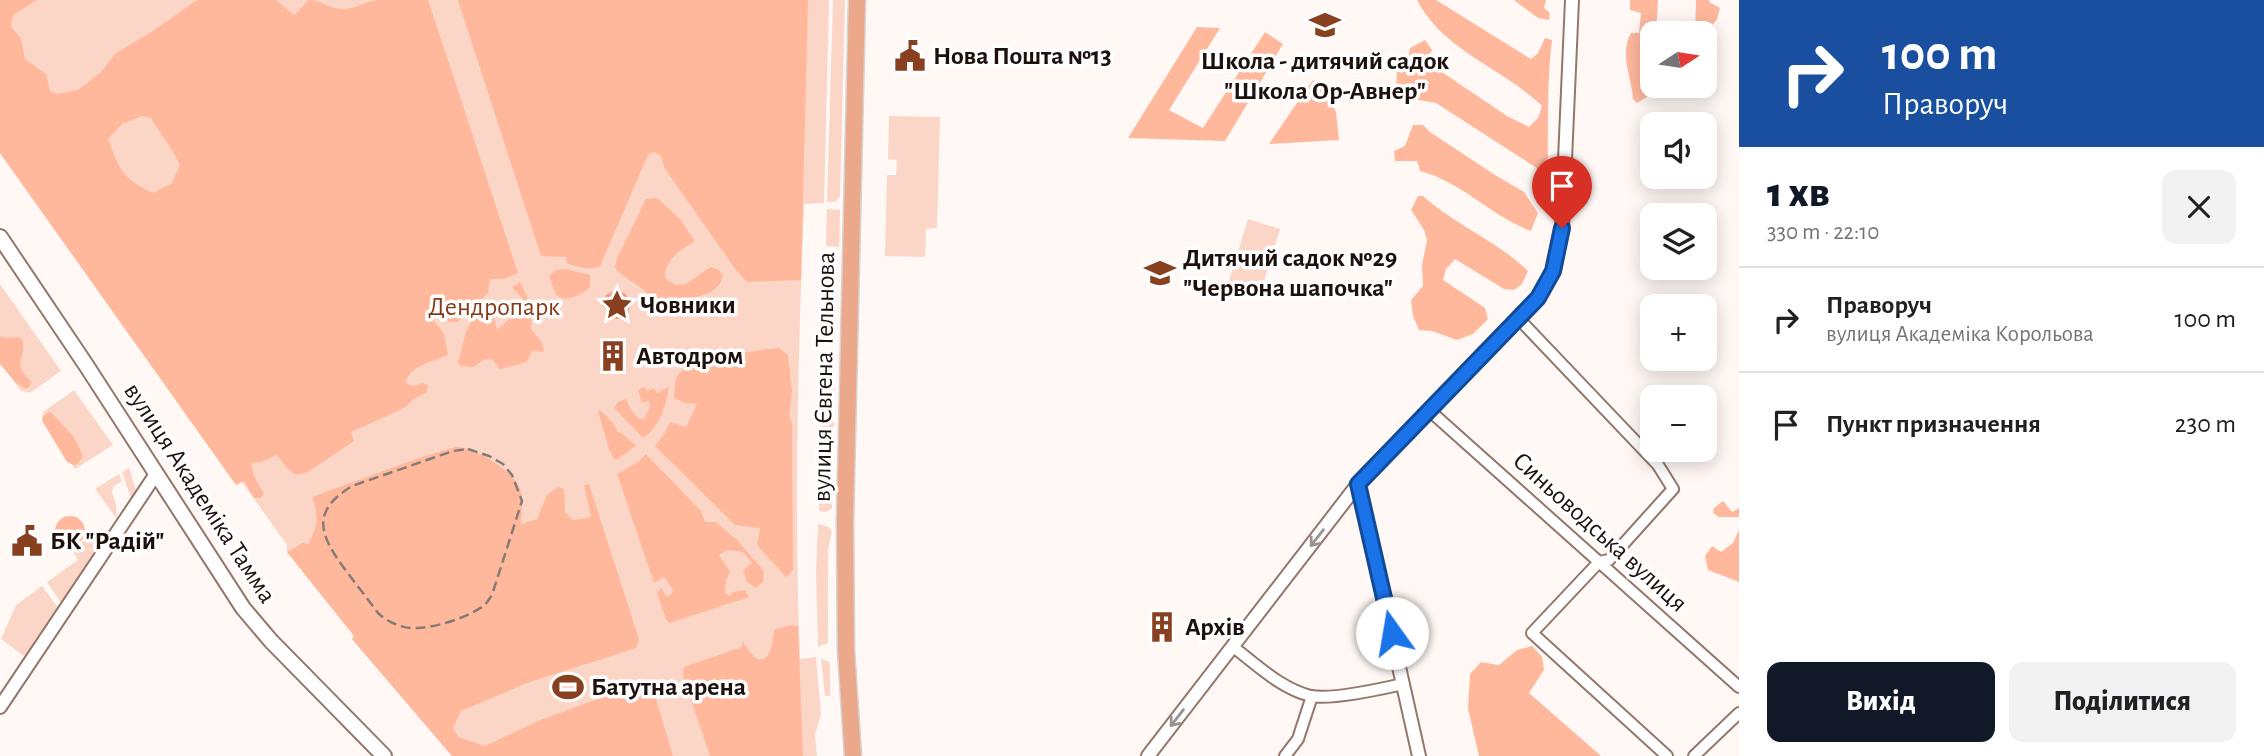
<!DOCTYPE html>
<html lang="uk">
<meta charset="utf-8">
<style>
:root{--surface:#fff;--page:#f2f2f2;--text:#202124;--muted:#757577;--line:#e0e0e0;--accent:#111827}
body{margin:0;font-family:"Alegreya Sans",sans-serif;background:var(--page);color:var(--text);height:100vh;display:flex;flex-direction:column;font-size:26px;white-space:nowrap}
*{box-sizing:border-box;margin:0}
p{font-size:23px;color:var(--muted)}
.icon{flex:none;width:38px;height:38px;fill:none;stroke:currentColor;stroke-width:2;stroke-linecap:round;stroke-linejoin:round}
.map{position:relative;flex:1;overflow:hidden}
.drawer{display:flex;flex-direction:column;background:var(--surface);width:525px}
.drawer>*{flex:none}
.top-card{background:#1a4fa0;color:#fff;overflow:hidden}
.needle{width:46px;rotate:78deg}
.tools{position:absolute;left:1640px;top:21px;display:grid;gap:14px}
.tools a{display:grid;place-items:center;width:77px;height:77px;border-radius:14px;background:var(--surface);box-shadow:0 4px 18px #0003;font-size:35px}
.pin{position:absolute;display:grid;place-items:center;width:60px;height:60px;color:#fff;margin:-72px -30px;border-radius:50% 50% 50% 0;rotate:-45deg;box-shadow:0 0 7px #0007}
.pin .icon{rotate:45deg}
.me{position:absolute;width:77px;margin:-38px;rotate:347deg;stroke-linejoin:round;filter:drop-shadow(0 0 5px #0008)}
.turn{display:flex;align-items:center;gap:24px;height:147px;padding:0 28px;font-size:32px}
.turn .icon{width:91px;height:91px;stroke-width:2.5}
.turn b{display:block;font-size:49px;line-height:60px}
.round{display:grid;place-items:center;flex:none;width:74px;height:74px;border-radius:14px;background:var(--page)}
.head{display:flex;align-items:center;justify-content:space-between;height:119px;padding:0 28px}
h1{font-size:42px;font-weight:800;line-height:52px;color:var(--accent)}
.action{display:flex;gap:14px;margin-top:auto;padding:14px 28px}
.action a{flex:1;height:80px;border-radius:14px;background:var(--accent);color:#fff;font-size:28px;font-weight:800;line-height:80px;text-align:center}
.action a+a{background:var(--page);color:var(--text)}
ul{padding:0;list-style:none}
li{display:flex;align-items:center;gap:21px;height:105px;padding:0 28px;border-top:2px solid var(--line)}
li div{flex:1}
li b{display:block;font-size:26px}
li em{font-style:normal}
main{display:flex;flex:1;min-height:0}
.map>svg:first-child{display:block}
.green{fill:#fbd6c7}
.forest{fill:#ffb89c;fill-rule:evenodd}
.water{fill:#f49e7b}
.lines{fill:none;stroke-linecap:round;stroke-linejoin:round}
.minor-casing{stroke:#94776b;stroke-width:14}
.tertiary-casing{stroke:#94776b;stroke-width:16}
.secondary-casing{stroke:#94776b;stroke-width:18}
.primary-casing{stroke:#d6d4d3;stroke-width:19}
.minor{stroke:#fff;stroke-width:10}
.tertiary{stroke:#fff;stroke-width:12}
.secondary{stroke:#fff;stroke-width:14}
.primary{stroke:#eca88b;stroke-width:16}
.rail{stroke:#857b78;stroke-width:2.5;stroke-dasharray:10 5;stroke-linecap:butt}
.oneway{stroke:#999492}
.route-casing{stroke:#114b97;stroke-width:18}
.route{stroke:#1a73e8;stroke-width:12}
.labels{text-anchor:middle;dominant-baseline:central;stroke-width:7;stroke-linejoin:round;paint-order:stroke}
.poi-label{font-size:26px;font-weight:bold;fill:#1d110d;stroke:#fff;text-anchor:start}
.park-label{font-size:26px;fill:#863a16;stroke:#fff}
.street-label{font-size:26px;fill:#1d110d;stroke:#fff}
</style>
<main>
<div class="map">
<svg width="1739" height="756" viewBox="0 0 1739 756">
<rect width="100%" height="100%" fill="#fff8f5"/>
<path class="green" d="M0,0H829L824,203L804,204C798,356 794,508 800,659L816,657L821,715L815,734L817,756H452L352,639L354,636L287,552V545L242,482L236,485L0,153Z
M833,0H845L840,197L835,202H827Z
M889,116L940,117L937,228L926,229L925,257L885,256L887,175H896L897,160L888,159Z
M827,209L840,210L839,247L826,246Z
M1248,219L1280,229L1260,294L1228,284Z
M826,269H835L834,283L830,297H824Z
M0,284L61,371L30,393L20,390L0,361Z
M823,376H835L832,508L827,512L819,511Z
M74,390L113,445L75,469L42,421L43,412Z
M129,468L136,490L131,498L122,472Z
M119,474L122,481L114,486L112,492L116,504L117,519L95,489Z
M818,524L829,527L832,532L828,550V643L818,647L816,572Z
M98,531L105,537L61,603L47,582L78,560L72,550Z
M42,586L58,608L25,657L1,639L16,605Z
M821,659L828,661L830,664V696H825Z"/>
<path class="forest" d="M0,0H37L13,15L11,27L21,38L25,59L46,74L50,91L57,94L78,90L101,72L116,53L153,31L197,0H276L294,15L309,0C321,0 329,8 340,9C356,10 365,1 378,0C394,0 412,0 428,0L518,273L504,279H490L488,293L458,322H448L440,303L426,311L444,334L448,355C434,361 410,366 406,382C411,388 416,385 423,383L428,385L427,392L414,399L404,408L351,432L354,441L308,472L296,475L287,468L277,455L261,462L251,463L254,476L264,494L261,498H254L244,481L236,485L0,153ZM142,116L151,118C160,134 172,147 180,165L172,183L153,193C123,179 119,169 108,139L122,124Z
M458,0H808L801,280L747,282L736,270L665,169L661,156L654,152L648,155L600,266C590,271 577,267 567,263L566,257L541,256Z
M1417,0H1436L1531,59L1538,53L1545,38L1552,40C1546,88 1549,138 1547,187L1544,192L1540,193L1537,188L1543,174L1540,170L1436,103L1413,99L1406,91L1396,88L1397,72L1407,64L1410,48L1425,40L1432,50L1427,62L1507,116L1529,127L1538,118L1542,106C1502,67 1444,52 1417,0Z
M1514,0H1546L1544,8L1550,13L1549,20L1538,18Z
M1630,0H1658L1656,33H1652L1650,95L1637,103L1633,99C1632,78 1619,54 1631,33H1639L1641,13L1630,10Z
M1696,0H1709V2L1720,8L1717,19L1705,35L1695,33Z
M1197,27L1220,28L1169,110L1203,128L1265,32L1283,44L1225,141L1128,138Z
M1321,80L1336,112L1339,140L1269,144L1312,81Z
M1413,125H1423L1430,132L1495,175L1524,192L1538,213L1531,231C1491,216 1462,182 1420,171L1417,161H1395L1394,151L1405,146Z
M1418,196H1423C1455,225 1497,241 1528,271L1522,284L1514,290L1504,289L1455,259L1446,269L1443,280L1485,308L1488,319L1473,334L1457,340L1432,331L1419,330L1413,316L1411,300L1423,286L1422,265L1427,240L1424,230L1411,210Z
M657,198L679,218L695,241C680,250 665,259 665,278C684,295 694,276 711,267L719,270L723,276L720,284L711,292L664,309L659,306L644,290L617,271L615,267L617,259L646,199Z
M565,269L590,275V287C584,294 561,306 555,292C552,287 552,282 549,276L556,270Z
M520,282L532,308L531,329L542,342L544,352L532,350L527,362L500,369L492,359L483,360L474,367L460,366L458,362C467,335 462,325 488,307L494,318L497,330L524,306V301L512,287Z
M0,336C8,340 14,335 22,339C28,361 9,358 31,382L30,386L26,389L16,383L0,364Z
M779,348L788,355L792,391L789,416L792,424L793,570L786,577L757,545L760,528L735,525L655,446L665,433L670,422L686,427L697,404L685,403L674,398C675,391 674,382 677,376C689,358 758,350 779,348Z
M644,387L648,391L654,388L657,393L669,387C666,406 660,425 645,437L641,436L614,408L618,402L626,399L631,410L639,419H644L650,407L649,401L642,403L638,390Z
M598,411H601L613,423L618,432L623,434L636,446L618,459H614L609,449Z
M51,412L74,437L83,456L78,464L74,465L67,462L44,424L42,418L47,413Z
M455,447C474,446 514,471 520,489C524,499 521,514 521,524L537,519L547,495L558,487L564,489L565,512L573,520L591,517L584,485L589,484L639,639L636,648L527,683L461,711L453,728L458,737L485,746L538,721L641,683L647,684L653,689L673,756H452L352,639L354,636L287,552L303,543L308,544C318,527 319,516 312,497L416,459Z
M646,454L701,511L705,522H716L737,540L764,571L763,582L756,588L747,582L743,570L752,563L743,552L727,550L719,555L730,572L726,580L725,593L730,596L733,592L745,590L749,597L669,623L666,619L657,593L661,588L667,597L674,592L664,577L654,583L617,474L638,462Z
M1723,501L1732,512L1739,508V517H1719L1713,513L1714,508Z
M55 531a15 15 0 1 1 30 0a15 15 0 1 1-30 0Z
M1739,530V582L1708,570L1705,556L1712,546L1721,552L1733,543Z
M791,625L798,626L803,756H710L683,676L684,667L742,647L743,641C760,673 772,660 774,630Z
M1532,646L1542,657L1544,670L1529,693L1601,756H1479L1468,709L1470,674L1481,662L1499,665L1517,650Z"/>
<path class="water" d="M616,290L626,294L631,304L627,315L617,319L606,315L607,309L602,306L606,295Z"/>
<g class="lines">
<defs>
<path id="minor" d="M1519,319L1658,465L1673,489L1609,560L1599,562L1532,633L1667,756
M1430,411L1739,687
M1232,646C1256,664 1281,689 1311,696C1332,700 1381,689 1403,684
M1285,756L1298,739L1312,696
M1694,756L1739,713"/>
<path id="tertiary" d="M1358,484L1419,756
M0,707L156,474
M1148,756L1358,484L1538,298L1554,271L1562,228L1572,0"/>
<path id="secondary" d="M0,237L86,365L243,608L271,641L384,756"/>
<path id="primary" d="M853,756L846,651L845,521L857,0"/>
</defs>
<use href="#minor" class="minor-casing"/>
<use href="#tertiary" class="tertiary-casing"/>
<use href="#secondary" class="secondary-casing"/>
<use href="#primary" class="primary-casing"/>
<use href="#minor" class="minor"/>
<use href="#tertiary" class="tertiary"/>
<use href="#secondary" class="secondary"/>
<use href="#primary" class="primary"/>
<path class="rail" d="M468,449L489,456L503,464L512,475L522,501L492,595C489,599 486,605 482,607C465,618 438,627 418,628C403,629 389,623 378,613C367,598 355,583 344,568C319,534 311,511 352,486L453,451Z"/>
</g>
<defs><path id="oneway-shaft" d="M-6 0H5M1.5-3L5.5 0L1.5 3" fill="none" stroke-width="1.6" stroke-linecap="round" stroke-linejoin="round" transform="scale(1.75)"/></defs>
<g class="oneway">
<use href="#oneway-shaft" transform="translate(1317 538) rotate(128)"/>
<use href="#oneway-shaft" transform="translate(1177 718) rotate(128)"/>
</g>
<g class="lines">
<defs>
<path id="route" d="M1392,633L1358,484L1538,298L1553,271L1562,228"/>
</defs>
<use href="#route" class="route-casing"/>
<use href="#route" class="route"/>
</g>
<defs>
<symbol id="school-bare" viewBox="-9 -9 18 18"><path d="M0-5L7-2L0 1L-7-2ZM-4 1L0 2.5L4 1V4Q0 6-4 4Z" fill="#884020" stroke="#fff" stroke-width="2.5" paint-order="stroke"/></symbol>
<symbol id="civic-bare" viewBox="-9 -9 18 18"><path d="M-.6-6.5H3V-4.5H.6V-3L4-1V1h2V6H-6V1h2V-1L-.6-3ZM-1.2 2.5V6h2.4V2.5Z" fill="#884020" stroke="#fff" stroke-width="2.5" paint-order="stroke"/></symbol>
<symbol id="sight-bare" viewBox="-9 -9 18 18"><path d="M0-6L1.8-2.2L6-1.7L2.9 1.2L3.7 5.4L0 3.3L-3.7 5.4L-2.9 1.2L-6-1.7L-1.8-2.2Z" fill="#884020" stroke="#fff" stroke-width="2.5" paint-order="stroke"/></symbol>
<symbol id="building-bare" viewBox="-9 -9 18 18"><path d="M-4-6H4V6H1V3H-1V6H-4ZM-2.5-4.3h1.7v1.8h-1.7ZM.8-4.3h1.7v1.8H.8ZM-2.5-1h1.7V.8h-1.7ZM.8-1h1.7V.8H.8Z" fill="#884020" stroke="#fff" stroke-width="2.5" paint-order="stroke"/></symbol>
<symbol id="stadium-bare" viewBox="-9 -9 18 18"><path d="M0-5a6.5 5 0 1 0 0 10a6.5 5 0 1 0 0-10ZM-3.5-1.8h7v3.6h-7Z" fill="#884020" stroke="#fff" stroke-width="2.5" paint-order="stroke"/></symbol>
</defs>
<g fill-rule="evenodd">
<use href="#school-bare" x="1303" y="3" width="44" height="44"/>
<use href="#civic-bare" x="888" y="34" width="44" height="44"/>
<use href="#school-bare" x="1138" y="251" width="44" height="44"/>
<use href="#sight-bare" x="595" y="283" width="44" height="44"/>
<use href="#building-bare" x="591" y="334" width="44" height="44"/>
<use href="#civic-bare" x="5" y="519" width="44" height="44"/>
<use href="#building-bare" x="1140" y="605" width="44" height="44"/>
<use href="#stadium-bare" x="546" y="665" width="44" height="44"/>
</g>
<g class="labels">
<g class="poi-label">
<text x="933" y="56">Нова Пошта №13</text>
<text x="1325" y="61" text-anchor="middle">Школа - дитячий садок<tspan x="1325" dy="30">"Школа Ор-Авнер"</tspan></text>
<text x="1183" y="258">Дитячий садок №29<tspan x="1183" dy="30">"Червона шапочка"</tspan></text>
<text x="640" y="305">Човники</text>
<text x="636" y="356">Автодром</text>
<text x="50" y="541">БК "Радій"</text>
<text x="1185" y="627">Архів</text>
<text x="591" y="687">Батутна арена</text>
</g>
<g class="park-label">
<text x="494" y="307">Дендропарк</text>
</g>
<g class="street-label">
<text transform="translate(824 377) rotate(-89)">вулиця Євгена Тельнова</text>
<text transform="translate(200 493) rotate(57)">вулиця Академіка Тамма</text>
<text transform="translate(1600 532) rotate(42)">Синьоводська вулиця</text>
</g>
</g>
</svg>
<div class="tools">
<a><svg class="needle" viewBox="-14 -14 28 28"><path d="M0-13l5 13h-10z" fill="#e53935"/><path d="M0 13l5-13h-10z" fill="#757577"/></svg></a>
<a><svg class="icon" aria-label="sound" viewBox="0 0 24 24"><path d="M4 9h4l5-4v14l-5-4H4zM17 9q2 3 0 6"/></svg></a>
<a><svg class="icon" aria-label="layers" viewBox="0 0 24 24"><path d="M12 4l9 5-9 5-9-5zM3 14l9 5 9-5"/></svg></a>
<a>+</a>
<a>−</a>
</div>
<div class="pin" style="left:1562px;top:228px;background:#d93025"><svg class="icon" aria-label="arrive" viewBox="0 0 24 24"><path d="M6 21V4h12l-3 4 3 4H6"/></svg></div>
<svg class="me" style="left:1392px;top:633px" viewBox="-20 -20 40 40"><circle r="19" fill="#fff"/><path d="M0-13L10 11 0 6-10 11z" fill="#1a73e8"/></svg>
</div>
<section class="drawer">
<div class="top-card">
<div class="turn"><svg class="icon" aria-label="right" viewBox="0 0 24 24"><path d="M7 20v-9h11M14 6l5 5-5 5"/></svg><div><b>100 m</b>Праворуч</div></div>
</div>
<div class="head"><div><h1>1 хв</h1><p>330 m · 22:10</p></div><a class="round"><svg class="icon" aria-label="close" viewBox="0 0 24 24"><path d="M6 6l12 12M18 6L6 18"/></svg></a></div>
<ul>
<li><svg class="icon" aria-label="right" viewBox="0 0 24 24"><path d="M7 20v-9h11M14 6l5 5-5 5"/></svg><div><b>Праворуч</b><p>вулиця Академіка Корольова</p></div><em>100 m</em></li>
<li><svg class="icon" aria-label="arrive" viewBox="0 0 24 24"><path d="M6 21V4h12l-3 4 3 4H6"/></svg><div><b>Пункт призначення</b></div><em>230 m</em></li>
</ul>
<div class="action"><a>Вихід</a><a>Поділитися</a></div>
</section>
</main>
